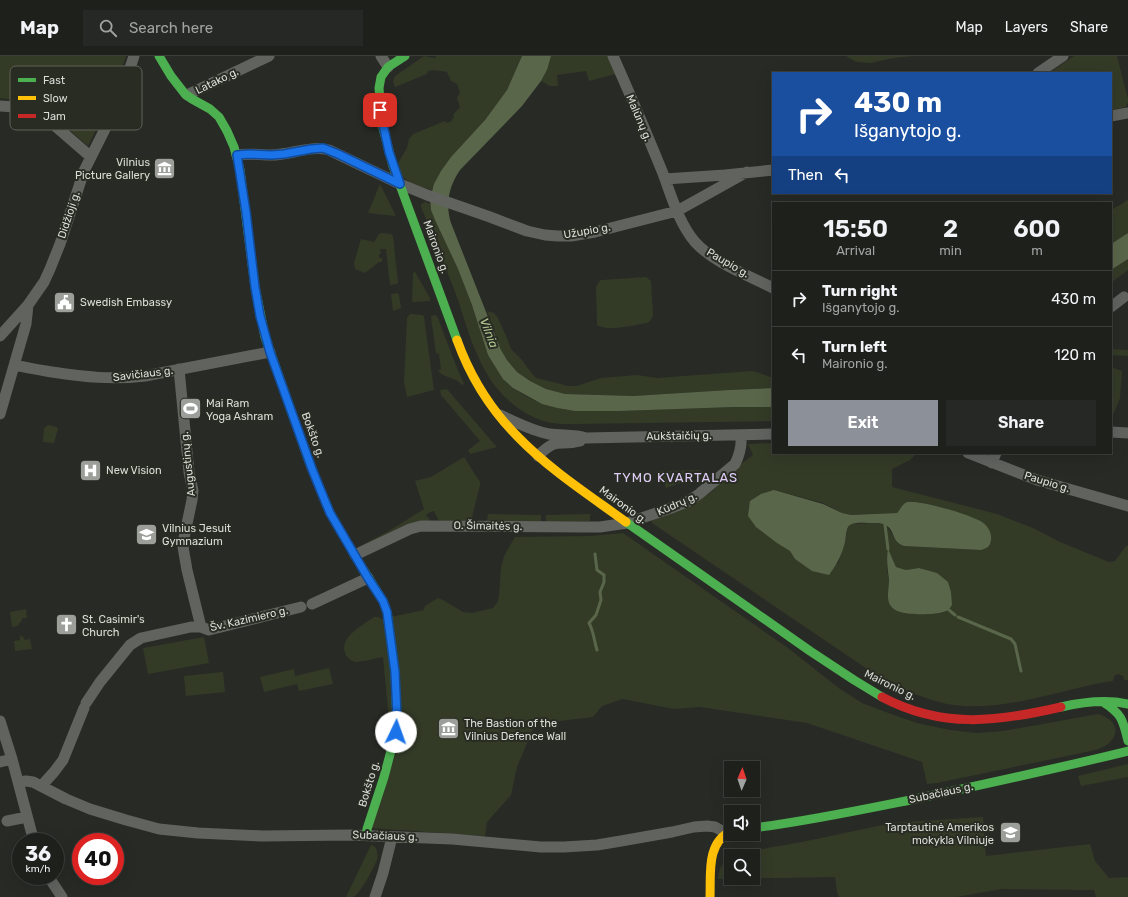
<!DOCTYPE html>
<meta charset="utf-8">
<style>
:root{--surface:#1e201c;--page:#262825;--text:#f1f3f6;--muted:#a1a3a3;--line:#3c3e3b;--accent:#8c9099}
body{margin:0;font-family:Rubik,sans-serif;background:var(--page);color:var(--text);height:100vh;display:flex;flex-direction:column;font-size:15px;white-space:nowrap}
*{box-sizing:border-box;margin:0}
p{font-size:13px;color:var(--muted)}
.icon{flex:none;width:22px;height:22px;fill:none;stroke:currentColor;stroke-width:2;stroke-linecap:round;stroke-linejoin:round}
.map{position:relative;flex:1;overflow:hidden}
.sheet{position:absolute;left:772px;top:146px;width:340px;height:252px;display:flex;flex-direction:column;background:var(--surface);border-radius:0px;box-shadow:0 4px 16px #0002,0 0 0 1px var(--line)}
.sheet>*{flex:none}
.top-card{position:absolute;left:772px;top:16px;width:340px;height:122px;border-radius:0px;box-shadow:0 4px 16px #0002,0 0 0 1px var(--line);background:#1a4fa0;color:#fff;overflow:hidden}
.needle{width:26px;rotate:2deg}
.controls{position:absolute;left:724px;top:705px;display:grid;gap:8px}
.controls a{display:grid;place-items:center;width:36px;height:36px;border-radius:0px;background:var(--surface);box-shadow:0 4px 16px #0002,0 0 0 1px var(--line);font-size:20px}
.speed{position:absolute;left:12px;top:777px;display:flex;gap:8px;font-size:20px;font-weight:700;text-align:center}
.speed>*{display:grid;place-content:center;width:52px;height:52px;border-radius:50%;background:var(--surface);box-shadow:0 4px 16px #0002,0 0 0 1px var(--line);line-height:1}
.speed small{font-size:10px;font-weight:400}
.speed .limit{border:6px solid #d22;background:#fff;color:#111}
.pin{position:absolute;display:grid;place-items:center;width:34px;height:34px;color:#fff;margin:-17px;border-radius:8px;box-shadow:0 2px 6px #0006}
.me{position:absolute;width:44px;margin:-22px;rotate:3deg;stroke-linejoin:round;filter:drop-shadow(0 0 3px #0008)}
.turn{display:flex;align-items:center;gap:14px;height:84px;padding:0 16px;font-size:18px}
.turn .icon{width:52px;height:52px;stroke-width:2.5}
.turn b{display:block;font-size:28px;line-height:34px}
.then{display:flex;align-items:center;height:38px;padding:0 16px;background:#0003;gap:8px;font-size:15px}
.eta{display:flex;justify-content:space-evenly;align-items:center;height:68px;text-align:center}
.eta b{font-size:24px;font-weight:600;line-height:28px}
.primary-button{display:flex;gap:8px;margin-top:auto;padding:8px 16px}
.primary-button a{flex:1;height:46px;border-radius:0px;background:var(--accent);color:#fff;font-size:16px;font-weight:600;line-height:46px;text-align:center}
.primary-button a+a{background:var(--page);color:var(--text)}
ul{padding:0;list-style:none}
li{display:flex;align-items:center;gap:12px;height:56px;padding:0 16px;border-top:1px solid var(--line)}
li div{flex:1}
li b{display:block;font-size:15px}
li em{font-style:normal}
header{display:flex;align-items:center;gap:24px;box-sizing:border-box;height:56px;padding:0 20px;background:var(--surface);border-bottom:1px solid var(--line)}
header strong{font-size:19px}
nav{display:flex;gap:22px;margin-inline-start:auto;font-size:14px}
.search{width:280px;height:36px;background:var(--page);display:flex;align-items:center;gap:10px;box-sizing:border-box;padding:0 14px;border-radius:0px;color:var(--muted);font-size:15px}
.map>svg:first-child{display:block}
.green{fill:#333b27;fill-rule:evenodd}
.water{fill:#5a664a}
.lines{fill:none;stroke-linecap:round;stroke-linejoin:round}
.stream{stroke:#5a664a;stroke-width:3}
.street{stroke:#61635f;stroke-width:11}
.fast{stroke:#4caf50;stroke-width:9}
.slow{stroke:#ffc107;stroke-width:9}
.jam{stroke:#c62828;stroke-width:9}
.route-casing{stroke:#114b97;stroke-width:10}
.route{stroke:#1a73e8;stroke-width:7}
.labels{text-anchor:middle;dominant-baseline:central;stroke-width:4;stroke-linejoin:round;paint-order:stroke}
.street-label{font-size:11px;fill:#dbddd8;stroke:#282c23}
.poi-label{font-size:11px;fill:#dbddd8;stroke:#282c23;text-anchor:start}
.water-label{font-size:12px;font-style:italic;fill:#b2c892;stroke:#282c23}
.quarter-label{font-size:13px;letter-spacing:1px;fill:#e0cdf7;stroke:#282c23}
.key{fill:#282c23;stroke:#5e6159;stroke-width:1}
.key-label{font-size:11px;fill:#dbddd8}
</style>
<header>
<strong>Map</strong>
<div class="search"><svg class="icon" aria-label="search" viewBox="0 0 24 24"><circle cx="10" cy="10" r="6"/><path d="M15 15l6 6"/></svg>Search here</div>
<nav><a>Map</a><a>Layers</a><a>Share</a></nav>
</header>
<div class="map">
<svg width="1128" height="841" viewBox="0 0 1128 841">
<rect width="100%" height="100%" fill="#282a25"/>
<path class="green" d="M0,0H126L118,26L105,56L88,90L43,51L34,47L0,42Z
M424,0L434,2L437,0H522L507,34L485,64L451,101L439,119L432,134L416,130L402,121L398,107L407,92L409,83L413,78L445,65L447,67L452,65V63L454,62L453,59L460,51L457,42L460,36L457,28L451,25L447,16C441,15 434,13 428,15L427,18L395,31L393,25L395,20Z
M551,0H608L616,18L589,25L586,15L557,19L558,30H550L541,25L547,14Z
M846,0H914L893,2L871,7L856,6Z
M1074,0H1117L1128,43V46L1126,51L1111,54V17H1049Z
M380,128L395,158V160L368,157Z
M1128,144V177L1111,188V154Z
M425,146L430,148L431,154L435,164L458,213L472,249L488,299L513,332L526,340L542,348L557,352L575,355H620L734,351H773V365L573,368C563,368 553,368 543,365C511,354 489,328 477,298C469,281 464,262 458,244C446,212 434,182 421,151V148Z
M382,177L391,178L393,180L398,226L397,228L390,229L386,193H380L381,198H379V202H382V206H379L365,217L355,213L354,207L361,183L374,186L379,178Z
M1128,203V214L1111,227V214Z
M415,216L430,242V245L413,246L412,245L413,217Z
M646,221L651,225L653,260L650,265L647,267C634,269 608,276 597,269L596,231L598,227L601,224Z
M391,238L398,237L399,239L401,252L393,255Z
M487,255L494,257L498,262L506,280L511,293L522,304L532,318L536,322L561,328L566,330H577L601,322L637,319L657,322L751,315L757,316L773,322V332L729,334L633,340L564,338L546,333L530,325L517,316L507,304L501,294Z
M410,258L423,259L424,261L434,334L407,341L404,326L407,262Z
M436,259L438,262L455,307L464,328L462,329L458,325L443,319L438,315L441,313L439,298L436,297L431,261V260Z
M1111,293L1128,294V300L1111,299Z
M1111,311L1122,315L1120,342L1114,357H1111Z
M447,333L495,389L497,391L470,398L468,394L480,385L441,339L440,334Z
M48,369L57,371L58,373L54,387H52L43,386L44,372Z
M773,387V397H917L910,404L892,413V431L997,458L1033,472L1060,486L1109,506L1115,505L1126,490L1128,489V624H1124L1123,620L1118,618L1114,620L1113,625C1058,633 1004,658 947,648C942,647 937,645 932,644C912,638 894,629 876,619L652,467V464L654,461L694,447L711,436L734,413L753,399L748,388ZM774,434L823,447L842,457L851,459L897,457C900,455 902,450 904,447C912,440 965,459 975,463L981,494L904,490L894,482L887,470L882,468L875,467L851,468L848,471L844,489L838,508L795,503L790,495ZM888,494L896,511L906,514L919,512L937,517L944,556L932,558L901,557L888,541L889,525L887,513Z
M464,401L480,426V429L471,465H439L434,455L430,456L426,459L430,464V467L359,493L358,491L387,476L424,453L415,425L431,421Z
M701,414L683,426L666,432L660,415Z
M488,458L541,459V466L487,465Z
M590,458V465L546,466V459Z
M623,477L788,592L840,633L862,647L891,658L917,667L950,674L977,677L1003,675L1098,658C1116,663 1123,678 1105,690C1100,693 1092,695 1086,696L937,727L927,728L922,706L807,667L700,651L674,653L622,643L602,650L593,661L535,668L517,711L511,739L487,766L485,780L371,772L405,670L389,664L383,601C377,602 361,606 356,606C353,606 347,602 346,599C337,582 363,569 374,561H379L381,563L424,554L425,550L438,542L443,544L463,556L472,557L493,552L497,547L499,540L501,511L504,500L515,481L590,480Z
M26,553L27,562H23L22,563L21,566L19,567L18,570L12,571L10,556Z
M20,579L23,581L25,584L30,583L32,593L15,595L14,585L20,584Z
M204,581L209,607L148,618L143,592Z
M329,612L333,628L299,635L297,628L264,636L260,621L294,613L295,620Z
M223,616L225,636L186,640L184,620Z
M1128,708V721L1081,730L1078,720Z
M983,761L986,800L1090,788L1095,805L1109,822L1128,821V841H1096L1094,834L1001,833L957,841H839L837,836L835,821L718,823C719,811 721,809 731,802V822H753V800H734L736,799L767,792L802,786L892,767Z
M371,789C378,790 378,799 377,804C373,812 361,838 353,841C353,841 347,841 346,841Z"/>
<path class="water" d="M522,0H551L547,14L541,25L522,50L460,114C449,130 445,148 451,167L501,294L507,304L517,316L530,325L546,333L565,338L633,340L729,334L773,332V351H734L620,355H575L557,352L542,348L513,332L503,323L488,299L472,249L458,213L435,164L431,154L430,143L434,128L441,115L451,101L485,64L507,34Z
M1128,177V203L1111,214V188Z
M774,434L823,448L842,457L851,459L897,457C900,454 903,447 907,446C919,443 971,459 982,466C988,470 992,477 991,484C990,491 987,492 981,494L904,490C891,485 895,475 887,470C882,466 874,467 868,467C863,467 855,466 850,469C846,471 846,481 845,486C842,499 837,508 829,519L812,515L795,503L790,495L777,487L756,471L748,460L750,445L761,438Z
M888,493L896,511L906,514L919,512L937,517L948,526L951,536L952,549C950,552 948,555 943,556C935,559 908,559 900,556C895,554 893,553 890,549C886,541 889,533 889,524C888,514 886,504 888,493Z"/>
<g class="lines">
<path class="stream" d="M885,469L888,493
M595,498L597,514L604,519V526L600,536L601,544L596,559L589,567C594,576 594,585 597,594
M949,554L955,559
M958,561L1011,583L1015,588L1021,615"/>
<path class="street" d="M381,0L388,11
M613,0C630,38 646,76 662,115C671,138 678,166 695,186C714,207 748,219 773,232
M1038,17L1063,0
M187,39L269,0
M0,50C17,51 32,52 46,62L91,101
M1111,60L1128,57
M237,99C249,97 259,99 271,99C291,99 310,89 329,94L400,128L427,139L490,161L527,175L545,179L558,180H571L595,176L677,155L747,116
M665,123L725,119L773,114
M1111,251L1124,241
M0,280L28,249L44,226L50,213L60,188L84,115L113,57L123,33L134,0
M15,309C27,312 40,314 52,316C85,321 112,324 145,320L270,296
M179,313L189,416L193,435L192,444L184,482L183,491L187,514L201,571
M0,358L26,268L28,249
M500,359C515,366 532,375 549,378C562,380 574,378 586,382L773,378
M1111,376L1128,377
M968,397L1037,424L1128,450
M538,400C557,380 559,391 580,385
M992,407L996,397
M355,499L410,473L421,470L585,471H600L627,467L671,452L687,446L699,438L735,408C740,398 742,390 741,379
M312,548L368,522
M86,647L100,626L130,589L141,582L191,571H201L209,574L301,551
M0,665L12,703L34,786
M0,706L12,703
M18,726L26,725L33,726L66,743L90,753L126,764L159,773L198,777L262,780L350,779L452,783L541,791H564L597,789L621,785L672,776L694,771L707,770L715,771L726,777
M43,731L45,726L54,716L63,704L84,652
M7,765L27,761
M48,820L62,841
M375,841L383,817L392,781"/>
<path class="fast" d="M159,0L171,20L185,38L192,43L210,53L219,61L227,75L234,91L240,114L255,231L265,281L311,411
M405,0L388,11L381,21L379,32L382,68L393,110L457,284
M626,466L810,595L854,624L882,641
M363,513L383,545L387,556L395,616L397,668L396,676L384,721L367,773V780
M1103,646C1122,658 1123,664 1128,685
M1061,651C1083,646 1105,643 1128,648
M753,772C809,765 865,753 920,742C990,727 1059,712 1128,695"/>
<path class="slow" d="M457,284C470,320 491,354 518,381C550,414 589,439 626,466
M710,841C711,818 706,787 731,775"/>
<path class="jam" d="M311,411L330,457L363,513
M882,641C942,673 997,666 1061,651"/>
</g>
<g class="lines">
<defs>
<path id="route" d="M380,54L389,96L400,128L338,98L323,92L311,93L284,98L271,99L249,98L237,99L246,156L255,231L260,260L270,296L312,413L325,445L330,457L368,522L383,545L387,556L395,616L397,660L396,676"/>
</defs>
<use href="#route" class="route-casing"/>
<use href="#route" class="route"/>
</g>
<defs>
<symbol id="museum-square" viewBox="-11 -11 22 22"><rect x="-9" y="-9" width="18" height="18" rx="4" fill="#9c9e99" stroke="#282c23"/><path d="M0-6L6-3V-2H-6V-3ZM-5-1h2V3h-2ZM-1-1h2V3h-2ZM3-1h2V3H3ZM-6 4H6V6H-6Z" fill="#fff"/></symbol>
<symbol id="civic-square" viewBox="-11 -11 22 22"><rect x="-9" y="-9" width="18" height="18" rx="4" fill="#9c9e99" stroke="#282c23"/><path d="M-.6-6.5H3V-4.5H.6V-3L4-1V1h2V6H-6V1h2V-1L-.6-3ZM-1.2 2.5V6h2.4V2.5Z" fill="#fff"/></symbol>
<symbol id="stadium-square" viewBox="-11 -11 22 22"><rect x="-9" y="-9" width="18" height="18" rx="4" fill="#9c9e99" stroke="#282c23"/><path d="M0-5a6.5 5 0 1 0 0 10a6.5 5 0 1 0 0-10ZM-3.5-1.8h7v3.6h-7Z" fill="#fff"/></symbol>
<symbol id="hospital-square" viewBox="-11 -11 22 22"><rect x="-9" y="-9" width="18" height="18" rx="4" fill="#9c9e99" stroke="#282c23"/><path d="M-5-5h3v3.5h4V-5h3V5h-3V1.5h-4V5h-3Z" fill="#fff"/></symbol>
<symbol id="school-square" viewBox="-11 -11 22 22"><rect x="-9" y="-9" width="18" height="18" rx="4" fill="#9c9e99" stroke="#282c23"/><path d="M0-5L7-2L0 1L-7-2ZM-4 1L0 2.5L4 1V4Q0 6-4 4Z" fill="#fff"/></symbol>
<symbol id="church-square" viewBox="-11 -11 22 22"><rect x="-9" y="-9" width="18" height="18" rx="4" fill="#9c9e99" stroke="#282c23"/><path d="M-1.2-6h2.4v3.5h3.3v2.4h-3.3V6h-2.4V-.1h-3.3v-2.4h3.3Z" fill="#fff"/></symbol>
</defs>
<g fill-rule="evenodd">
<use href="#museum-square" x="152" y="100" width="25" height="25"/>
<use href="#civic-square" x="52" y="234" width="25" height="25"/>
<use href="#stadium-square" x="178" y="340" width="25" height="25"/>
<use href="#hospital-square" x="78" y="402" width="25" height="25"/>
<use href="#school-square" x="134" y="466" width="25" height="25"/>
<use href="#church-square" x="54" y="556" width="25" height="25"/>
<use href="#museum-square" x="436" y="660" width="25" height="25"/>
<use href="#school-square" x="998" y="764" width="25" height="25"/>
</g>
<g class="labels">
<g class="street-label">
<text transform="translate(217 25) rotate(-26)">Latako g.</text>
<text transform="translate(639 62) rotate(67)">Malūnų g.</text>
<text transform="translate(69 159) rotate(-72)">Didžioji g.</text>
<text transform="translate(587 175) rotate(-10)">Užupio g.</text>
<text transform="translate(436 191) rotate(70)">Maironio g.</text>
<text transform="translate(728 207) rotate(30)">Paupio g.</text>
<text transform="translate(143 318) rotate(-7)">Savičiaus g.</text>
<text transform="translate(313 379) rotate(70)">Bokšto g.</text>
<text transform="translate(679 380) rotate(-1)">Aukštaičių g.</text>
<text transform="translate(188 408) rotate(-96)">Augustinų g.</text>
<text transform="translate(1047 426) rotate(17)">Paupio g.</text>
<text transform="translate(677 448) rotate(-24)">Kūdrų g.</text>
<text transform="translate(623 449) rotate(36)">Maironio g.</text>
<text transform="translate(488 470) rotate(1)">O. Šimaitės g.</text>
<text transform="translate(249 563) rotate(-13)">Šv. Kazimiero g.</text>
<text transform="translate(890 629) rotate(26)">Maironio g.</text>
<text transform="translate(369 728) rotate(-73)">Bokšto g.</text>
<text transform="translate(941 737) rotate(-12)">Subačiaus g.</text>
<text transform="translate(385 780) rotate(2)">Subačiaus g.</text>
</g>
<g class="poi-label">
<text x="150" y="106" text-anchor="end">Vilnius<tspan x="150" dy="13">Picture Gallery</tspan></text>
<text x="80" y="246">Swedish Embassy</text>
<text x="206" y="347">Mai Ram<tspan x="206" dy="13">Yoga Ashram</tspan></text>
<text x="106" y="414">New Vision</text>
<text x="162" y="472">Vilnius Jesuit<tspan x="162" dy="13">Gymnazium</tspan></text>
<text x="82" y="563">St. Casimir's<tspan x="82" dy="13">Church</tspan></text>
<text x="464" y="667">The Bastion of the<tspan x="464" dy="13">Vilnius Defence Wall</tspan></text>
<text x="994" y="771" text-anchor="end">Tarptautinė Amerikos<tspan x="994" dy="13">mokykla Vilniuje</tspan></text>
</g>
<g class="water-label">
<text transform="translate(489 277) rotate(69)">Vilnia</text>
</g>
<g class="quarter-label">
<text x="676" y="421">TYMO KVARTALAS</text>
</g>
</g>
<rect x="10" y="10" width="132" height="64" rx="6" class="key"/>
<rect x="18" y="22" width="18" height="4" fill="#4caf50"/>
<rect x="18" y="40" width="18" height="4" fill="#ffc107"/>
<rect x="18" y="58" width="18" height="4" fill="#c62828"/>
<g class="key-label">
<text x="43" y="28">Fast</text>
<text x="43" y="46">Slow</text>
<text x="43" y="64">Jam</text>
</g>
</svg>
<div class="controls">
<a><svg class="needle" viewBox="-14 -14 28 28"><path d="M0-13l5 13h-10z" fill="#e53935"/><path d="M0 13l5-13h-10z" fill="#a1a3a3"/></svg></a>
<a><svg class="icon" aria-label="sound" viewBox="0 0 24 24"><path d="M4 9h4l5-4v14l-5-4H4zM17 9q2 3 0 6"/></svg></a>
<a><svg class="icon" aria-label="search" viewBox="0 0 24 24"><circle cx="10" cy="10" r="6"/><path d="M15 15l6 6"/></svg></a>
</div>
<div class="speed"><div>36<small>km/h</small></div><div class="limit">40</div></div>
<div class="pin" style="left:380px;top:54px;background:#d93025"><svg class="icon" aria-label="arrive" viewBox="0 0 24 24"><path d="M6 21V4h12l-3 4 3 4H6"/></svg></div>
<svg class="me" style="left:396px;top:676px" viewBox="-20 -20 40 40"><circle r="19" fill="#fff"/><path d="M0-13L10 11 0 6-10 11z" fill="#1a73e8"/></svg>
<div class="top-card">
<div class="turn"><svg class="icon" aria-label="right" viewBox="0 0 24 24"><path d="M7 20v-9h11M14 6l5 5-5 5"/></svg><div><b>430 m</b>Išganytojo g.</div></div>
<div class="then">Then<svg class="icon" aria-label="left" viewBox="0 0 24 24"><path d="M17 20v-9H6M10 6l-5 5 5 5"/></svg></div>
</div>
<section class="sheet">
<div class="eta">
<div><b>15:50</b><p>Arrival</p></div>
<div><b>2</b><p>min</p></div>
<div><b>600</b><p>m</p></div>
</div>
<ul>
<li><svg class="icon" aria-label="right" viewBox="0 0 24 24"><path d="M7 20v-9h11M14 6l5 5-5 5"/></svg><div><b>Turn right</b><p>Išganytojo g.</p></div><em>430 m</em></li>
<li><svg class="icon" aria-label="left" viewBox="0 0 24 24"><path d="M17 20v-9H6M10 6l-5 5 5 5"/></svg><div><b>Turn left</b><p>Maironio g.</p></div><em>120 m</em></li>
</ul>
<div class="primary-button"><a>Exit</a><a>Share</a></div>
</section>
</div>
